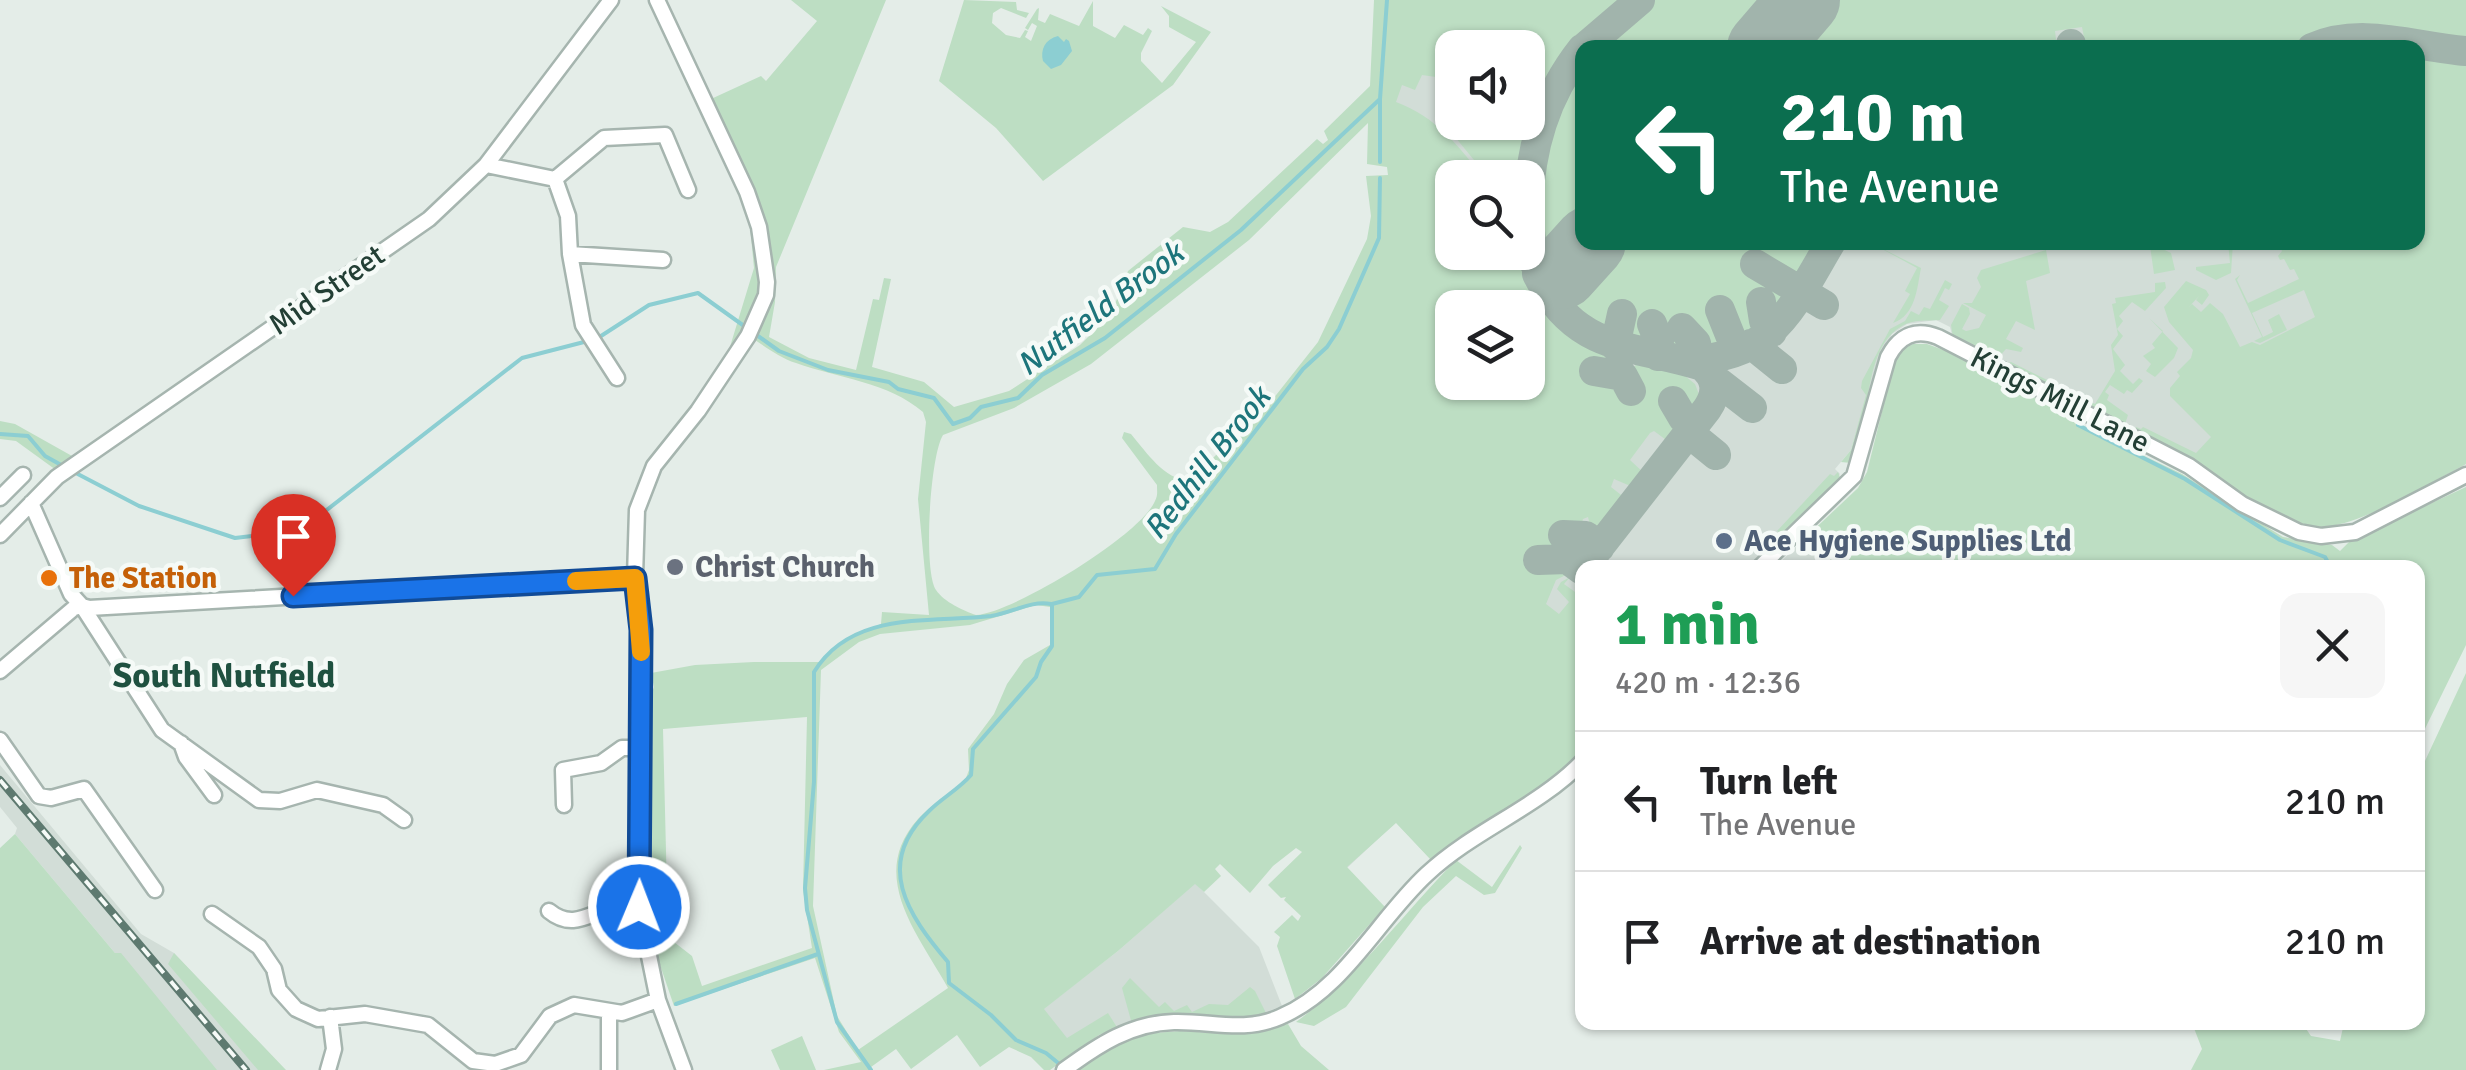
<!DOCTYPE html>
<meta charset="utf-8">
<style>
:root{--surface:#fff;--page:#f6f6f6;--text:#202124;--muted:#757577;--line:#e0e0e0}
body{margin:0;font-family:Signika,sans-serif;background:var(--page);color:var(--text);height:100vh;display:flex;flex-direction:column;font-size:38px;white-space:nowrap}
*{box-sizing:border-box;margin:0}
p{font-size:32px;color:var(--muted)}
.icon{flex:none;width:55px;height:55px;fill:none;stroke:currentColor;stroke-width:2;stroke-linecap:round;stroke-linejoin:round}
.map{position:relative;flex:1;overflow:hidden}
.details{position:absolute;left:1575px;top:560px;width:850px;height:470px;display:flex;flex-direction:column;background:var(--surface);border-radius:20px;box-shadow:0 2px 8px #0004}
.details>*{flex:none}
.guide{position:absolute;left:1575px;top:40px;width:850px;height:210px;border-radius:20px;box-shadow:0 2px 8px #0004;background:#0b6e4f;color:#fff;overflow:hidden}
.fabs{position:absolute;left:1435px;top:30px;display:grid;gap:20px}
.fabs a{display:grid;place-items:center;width:110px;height:110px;border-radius:20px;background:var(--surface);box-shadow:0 2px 8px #0004;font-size:50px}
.pin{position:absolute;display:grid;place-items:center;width:85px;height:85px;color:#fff;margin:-102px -42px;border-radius:50% 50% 50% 0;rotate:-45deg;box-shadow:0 0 10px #0007}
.pin .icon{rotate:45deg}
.me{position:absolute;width:110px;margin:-55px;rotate:1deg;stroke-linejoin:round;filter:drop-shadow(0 0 8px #0008)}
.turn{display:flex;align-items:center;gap:35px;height:210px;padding:0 40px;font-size:45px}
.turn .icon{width:130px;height:130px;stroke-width:2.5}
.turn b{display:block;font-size:70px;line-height:85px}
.round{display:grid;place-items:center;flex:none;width:105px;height:105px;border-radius:20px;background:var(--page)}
.headline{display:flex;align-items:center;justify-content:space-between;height:170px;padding:0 40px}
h1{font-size:60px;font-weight:800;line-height:75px;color:#1e9e55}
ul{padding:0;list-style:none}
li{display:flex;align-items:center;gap:30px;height:140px;padding:0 40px;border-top:2px solid var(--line)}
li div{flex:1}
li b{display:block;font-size:38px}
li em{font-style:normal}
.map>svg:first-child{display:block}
.built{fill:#d2ddd7;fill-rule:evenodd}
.green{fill:#bddec3;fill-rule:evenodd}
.water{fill:#8cced2}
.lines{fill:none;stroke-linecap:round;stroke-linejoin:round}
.stream{stroke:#8cced2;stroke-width:4}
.taxiway{stroke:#a1b4ac;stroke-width:30}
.runway{stroke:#a1b4ac;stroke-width:72}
.minor-casing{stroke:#a6b5af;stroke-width:19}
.minor{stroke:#fff;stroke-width:14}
.rail-casing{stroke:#5e7a70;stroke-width:8}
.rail{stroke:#f5faf7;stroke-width:4;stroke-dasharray:11;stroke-linecap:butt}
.route-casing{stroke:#114b97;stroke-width:25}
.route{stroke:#1a73e8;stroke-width:18}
.slow{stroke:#f59e0b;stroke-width:18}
.service-dot{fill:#5c6f8a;stroke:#f5faf7;stroke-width:4}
.worship-dot{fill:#6b7280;stroke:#f5faf7;stroke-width:4}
.food-dot{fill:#e8710a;stroke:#f5faf7;stroke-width:4}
.labels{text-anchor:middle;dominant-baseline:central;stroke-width:9;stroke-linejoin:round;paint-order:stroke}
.street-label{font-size:30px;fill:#233f35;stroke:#f5faf7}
.service-label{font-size:30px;font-weight:bold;fill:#4e5e75;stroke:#f5faf7;text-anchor:start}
.worship-label{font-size:30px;font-weight:bold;fill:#5b616d;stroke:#f5faf7;text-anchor:start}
.food-label{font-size:30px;font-weight:bold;fill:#c56008;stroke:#f5faf7;text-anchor:start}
.water-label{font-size:32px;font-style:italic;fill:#1d757b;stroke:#f5faf7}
.quarter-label{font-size:35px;font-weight:bold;fill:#1f5140;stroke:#f5faf7}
</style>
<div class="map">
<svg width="2466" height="1070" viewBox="0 0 2466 1070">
<rect width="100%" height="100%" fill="#e4ede8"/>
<path class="built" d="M1396,0H2466V464L2358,518L2328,527L2312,526L2269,510L2179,451L2133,432L1962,342L1952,335L1950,327L1936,320L1907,324L1892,334L1878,359L1851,450L1835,469L1840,474L1750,567L1582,568V612L1559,615L1545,604L1522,627L1582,753L1432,861L1396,822L1347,868L1257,454L1388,227ZM1452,48H1528V122H1452ZM1582,48H2418V242H1582ZM1452,178H1528V252H1452ZM1452,308H1528V382H1452Z
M1805,538L1808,539L1840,567L1774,568Z
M0,765L141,934L174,953L284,1070H205L115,953L15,834L17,828L0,807Z
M1195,883L1259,947L1282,1006L1258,1015L1148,1019L1117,1027L1108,1014L1067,1039L1043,1009L1118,951Z"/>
<path class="green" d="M791,0H886L776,267L775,302L769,337L809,358L856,370L873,299L879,300L884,278L891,279L872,367L924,382L954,407L1009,391L1080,345L1111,314L1128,271L1183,227L1210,232L1228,222L1317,139L1323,144L1328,140L1324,131L1370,86L1374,0H1626L1579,42L1553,76L1541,79L1529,77L1528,48L1510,47L1509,36L1495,37V47L1452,48V69L1436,71V77L1422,75L1415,90L1402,85L1396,102C1436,117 1458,145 1483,177L1452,178V252L1524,253C1527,265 1529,280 1533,292C1546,325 1598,351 1630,359L1622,369L1594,368L1591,374L1614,378L1632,396L1637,390L1632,384L1629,373L1639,361L1669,366L1671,373L1674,367L1695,384L1703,405L1694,417L1683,411L1677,397L1669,398L1677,422L1685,429L1673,445L1654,431L1650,433L1630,460L1646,475L1635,488L1614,479L1611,487L1625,498V502L1614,517L1610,514L1606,519L1612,524L1598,541L1593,537L1588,517L1583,519L1579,532H1560L1562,538L1579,540L1594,547L1580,564L1569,553L1544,557L1536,554L1532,559L1537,566L1563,562L1577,569L1556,580L1546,604L1559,614L1569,602L1557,589L1561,582L1570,577L1564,584L1582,597V753L1558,777L1432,861L1396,823L1347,867L1385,907L1322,978L1295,999L1277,946L1280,937L1274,932L1292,915L1298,921L1301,916L1284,900L1286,897L1281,898L1268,885L1302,852L1296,848L1273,866L1250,893L1220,864L1215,869L1221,876L1204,892L1195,884L1118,951L1044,1009L1067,1038L1108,1013L1117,1027L1099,1035L1050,1070H1044L1031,1057L1009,1047L980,1067L957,1035L911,1069L896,1049L871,1067L872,1070H824L861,1062L839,1032L815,958L674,1006L659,962L644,896L649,700L654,687L651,673L695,665L754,662H820L853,636L881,624L882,612L929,615L918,499L926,422L923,412C888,382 838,378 796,363C775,356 760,342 741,331L729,350L754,268L749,216L735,152L711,99L761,76L766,81L817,21ZM1368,123L1367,164L1387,167L1388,175L1366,176L1371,216L1367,239L1318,342L1269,404L1189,481C1164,479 1147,453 1131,434L1124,432L1122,438L1157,485C1157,492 1158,495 1155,501C1141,535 1013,613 976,615C964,611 944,602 936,590C923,570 930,456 943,435L1014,408L1091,364L1249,240ZM1452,308H1528V382H1452ZM1036,605L1050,607V645L1024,660L1007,684L994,714L968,749L969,770L966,778C952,794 933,803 918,819C867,876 918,934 948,988L858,1050L837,1016L813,906L821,670L859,642L880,634L970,625ZM807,717L803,890L812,948L702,986L692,956L674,942L668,933L663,729Z
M964,0L1016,2L1017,10L1029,13L1026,18L1001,8L993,13L992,23L1006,35L1020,38L1025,30L1028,31L1025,37L1031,41L1037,26L1032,23L1028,30L1025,28L1037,9L1039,8L1038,20L1045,23L1050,14L1079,26L1093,1V26L1115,38L1124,25L1143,35L1148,28L1152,31L1141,53V61L1162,83L1196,42L1169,27V16L1161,6L1211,32L1173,85L1043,181L996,128L939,81Z
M1653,0H2466V45L2352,30L2332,33L2297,47L2086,48L2082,27L2055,31L2057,48L1598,47Z
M2418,51L2466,57V464C2426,485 2376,517 2332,526C2289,535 2239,491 2209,469C2188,453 2158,442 2133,432L2136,427L2141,429L2143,427L2196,453L2211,437L2170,396V388L2180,376L2177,372L2191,358L2193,350L2169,322L2164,307L2186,281L2206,290L2209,295L2202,305L2196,300L2199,296L2188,308L2192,304L2201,312L2210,303L2223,314L2240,347L2252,342L2260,345L2315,317L2304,290L2252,313L2263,337L2273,332L2268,320L2279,314L2287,330L2260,343L2254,341L2262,337L2235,279L2240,275L2237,280L2248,303L2299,279L2294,269L2290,270L2284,259L2280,260L2278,256L2282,251L2278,243L2418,242Z
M1578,71L1582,72V242L1818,243L1794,285L1753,258L1747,266L1781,283L1784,289L1791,290L1778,313L1768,321L1765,302L1759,298L1756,302L1759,320L1764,324L1735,338L1726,307L1717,305L1714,312L1728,341L1700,349L1701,341L1686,325H1681L1679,330L1692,343L1693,350L1662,347L1664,340L1651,321L1648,326L1656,346L1620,338L1624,332V312L1618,314L1615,336C1592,321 1566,303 1550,280C1528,246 1535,164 1548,126C1553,111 1561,98 1569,84L1575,86L1571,81Z
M1528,91L1536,95L1539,101L1523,177H1488L1441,120L1438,111L1452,110V122H1528Z
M1871,243L1921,268C1917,288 1916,315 1893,323L1910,294L1905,291L1917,268Z
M2142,243H2150L2171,253L2175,270L2154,274L2150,246L2143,247Z
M2228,243H2233L2231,273L2216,280L2196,270V267L2230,263Z
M2046,250L2050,273L2026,281L2035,330L2016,321L2006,339L2023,348L2021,352L2006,349L1996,360L1953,337L1951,325L1962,304L1969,308L1970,314L1962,329L1966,331L1979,328L1986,315L1963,303H1972L1981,287L1977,278L1981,270Z
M1945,280L1952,284L1949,290L1945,288L1939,300L1949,306L1940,320C1927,321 1914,319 1902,326C1872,343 1870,388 1864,418C1861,433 1855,448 1851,463L1841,462L1851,450L1866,395L1861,388L1862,381L1890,329L1905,321L1911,311L1919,315L1924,307L1930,309Z
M2165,282L2166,288L2145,311L2132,302L2119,316L2123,321L2117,329L2123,336L2113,349L2125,365L2120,371L2133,384L2139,378L2143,381L2132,393L2127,390L2124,394L2110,385L2105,392L2109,395L2107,400L2128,415L2124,427L2004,364L2011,362L2095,404L2115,371L2111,345L2118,335L2112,304L2116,303L2115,298L2155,292V283Z
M2149,318L2178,348L2174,358L2155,377L2146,371L2151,364L2143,356L2155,348L2152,344L2163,331Z
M1913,344H1927L1949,352L2079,421V425L2182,474L2283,537L2332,545L2340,551L2350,541L2466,487V645L2418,743V568H1840L1805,538L1858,488L1867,472L1894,363L1901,350Z
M0,421L15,424L72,456L56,470L16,441L0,439Z
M1838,472L1841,480L1784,535L1777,531L1830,474L1834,476Z
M2466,673V1070H2191L2202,1049L2192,1023H2302L2311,1036L2340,1041L2344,1023L2418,1022V776Z
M15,834L115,953H121L217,1070H0V848Z
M1520,845L1522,848L1495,893L1484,895L1456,876L1423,907L1346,1007L1314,1026L1296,1022C1357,978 1403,914 1456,860L1492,887Z
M174,953L286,1070H258L168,964Z
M1130,978L1159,1007L1165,1002L1174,1011L1187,1005L1192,1012L1209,1004L1228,1005L1250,987L1255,991L1266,1013L1258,1018L1132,1024L1122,988Z
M1288,1024L1301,1046L1329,1070H1074L1117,1043L1141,1034L1180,1031L1231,1034Z
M802,1036L816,1070H780L771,1050Z"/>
<path class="water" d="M1058,36L1064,42L1066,39L1069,41L1072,51L1061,65L1051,69L1043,61C1040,50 1045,39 1058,36Z"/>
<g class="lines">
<path class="stream" d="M1380,162V99L1387,0
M601,336L649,305L698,293L779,351L828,370L889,382L898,389L934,398L953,424L970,418L981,407L1018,398L1042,375L1105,338L1241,230L1380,99
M2078,425L2185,479L2280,540L2325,557L2331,568
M0,434L28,436L45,456L63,466
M72,471L139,506L235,538L301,530L522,358L584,342
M676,1004L818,954
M1063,1067L1046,1053L1016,1040L991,1015L949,983L948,962C908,915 873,864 929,811C942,798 959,789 971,775L973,749L1036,677L1041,662L1052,646V604L1079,597L1097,575L1155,569L1176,534L1303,369L1327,347L1339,329L1379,238L1380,178
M871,1070L837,1022L807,910L805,888L814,782V672C852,610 930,623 991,616C1012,613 1031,600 1051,604"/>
<path class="taxiway" d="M2071,44V48
M1584,48L1640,0
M2312,48C2361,26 2415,47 2466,51
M1528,207C1530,148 1545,96 1582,49
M1528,213L1533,260L1543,280L1552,282
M1755,264L1824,305
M1537,274C1575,353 1632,344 1702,366C1717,378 1718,393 1707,409L1583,568
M1761,302L1764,321L1772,332
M1720,310L1736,350
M1652,324L1659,341L1658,356
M1682,328L1696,343L1699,360
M1751,344L1782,369
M1615,346L1622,314
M1683,360C1772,361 1792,308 1831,242
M1594,371L1623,376L1631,391
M1712,377L1752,408
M1673,401L1683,418L1693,427
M1689,433L1716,455
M1563,535L1586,536L1600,547
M1538,560L1567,559L1582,570"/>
<path class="runway" d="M1763,48L1804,0
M1562,273L1590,242"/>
<defs>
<path id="minor" d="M657,0L747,192L759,227L767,282L766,295L748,336L698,411L654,466L637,510L635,577L641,630L639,907L658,1000L684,1070
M486,165L555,179L604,138L665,135L688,190
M555,179L568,216L570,254L583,325L617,378
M570,254L663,260
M0,498L23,475
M31,503L71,594L82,606L89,608L635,577
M0,535L57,477L429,219L486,165L611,0
M1759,568L1854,476L1888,357C1899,336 1915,328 1938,337L2189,466L2242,504L2299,532L2321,536L2355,532L2466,475
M0,671L74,608L82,606L162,730L259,800L280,801L317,790L383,805L404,820
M0,740L39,796L51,798L84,789L155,890
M181,743L186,757L214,795
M564,805L563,770L601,763L622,748H641
M549,911C572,930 589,914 613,907C621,905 631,907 639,907
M212,914L259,947L274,969L279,990L296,1009L318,1019L365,1014L428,1025L473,1061L495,1064L521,1055L550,1016L574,1005L622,1013L658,1000
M328,1070L334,1049L330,1017
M609,1070V1011
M1064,1070C1098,1045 1131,1023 1174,1022C1212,1021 1243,1033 1280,1017C1344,990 1378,919 1427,874C1474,830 1537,808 1582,762"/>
</defs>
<use href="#minor" class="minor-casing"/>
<use href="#minor" class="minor"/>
<defs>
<path id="rail" d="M0,780L246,1070"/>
</defs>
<use href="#rail" class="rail-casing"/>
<use href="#rail" class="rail"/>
</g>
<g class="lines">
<defs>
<path id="route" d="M293,596L635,578L641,630L639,907"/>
</defs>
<use href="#route" class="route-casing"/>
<use href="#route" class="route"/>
<path class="slow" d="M576,581L635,578L641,652"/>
</g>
<circle class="service-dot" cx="1724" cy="541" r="10"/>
<circle class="worship-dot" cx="675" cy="567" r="10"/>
<circle class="food-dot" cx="49" cy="578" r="10"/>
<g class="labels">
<g class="street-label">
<text transform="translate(327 290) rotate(-35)">Mid Street</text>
<text transform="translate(2060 400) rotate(27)">Kings Mill Lane</text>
</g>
<g class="service-label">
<text x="1744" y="541">Ace Hygiene Supplies Ltd</text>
</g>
<g class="worship-label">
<text x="695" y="567">Christ Church</text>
</g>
<g class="food-label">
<text x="69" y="578">The Station</text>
</g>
<g class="water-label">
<text transform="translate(1100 309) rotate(-37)">Nutfield Brook</text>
<text transform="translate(1207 463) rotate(-52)">Redhill Brook</text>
</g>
<g class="quarter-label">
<text x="224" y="675">South Nutfield</text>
</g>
</g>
</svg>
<div class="fabs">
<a><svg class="icon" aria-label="sound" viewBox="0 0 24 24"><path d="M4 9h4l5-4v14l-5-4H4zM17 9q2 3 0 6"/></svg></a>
<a><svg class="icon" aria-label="search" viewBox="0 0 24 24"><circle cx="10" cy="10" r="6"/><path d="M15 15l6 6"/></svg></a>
<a><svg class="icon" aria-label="layers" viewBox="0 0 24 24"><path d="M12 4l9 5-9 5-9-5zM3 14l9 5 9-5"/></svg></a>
</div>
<div class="pin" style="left:293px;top:596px;background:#d93025"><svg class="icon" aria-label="arrive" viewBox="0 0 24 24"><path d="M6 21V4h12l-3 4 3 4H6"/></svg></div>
<svg class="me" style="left:639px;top:907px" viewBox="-20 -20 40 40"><circle r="17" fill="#1a73e8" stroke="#fff" stroke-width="3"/><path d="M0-11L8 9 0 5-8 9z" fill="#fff"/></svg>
<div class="guide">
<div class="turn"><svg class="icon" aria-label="left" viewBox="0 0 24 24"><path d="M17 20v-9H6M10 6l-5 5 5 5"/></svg><div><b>210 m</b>The Avenue</div></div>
</div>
<section class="details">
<div class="headline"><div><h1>1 min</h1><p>420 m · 12:36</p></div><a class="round"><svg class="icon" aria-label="close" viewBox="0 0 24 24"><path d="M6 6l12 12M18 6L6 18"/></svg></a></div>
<ul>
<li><svg class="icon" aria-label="left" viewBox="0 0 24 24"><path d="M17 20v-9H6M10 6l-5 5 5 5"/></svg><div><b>Turn left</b><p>The Avenue</p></div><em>210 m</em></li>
<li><svg class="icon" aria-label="arrive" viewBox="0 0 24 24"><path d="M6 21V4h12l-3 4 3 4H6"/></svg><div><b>Arrive at destination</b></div><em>210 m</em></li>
</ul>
</section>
</div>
